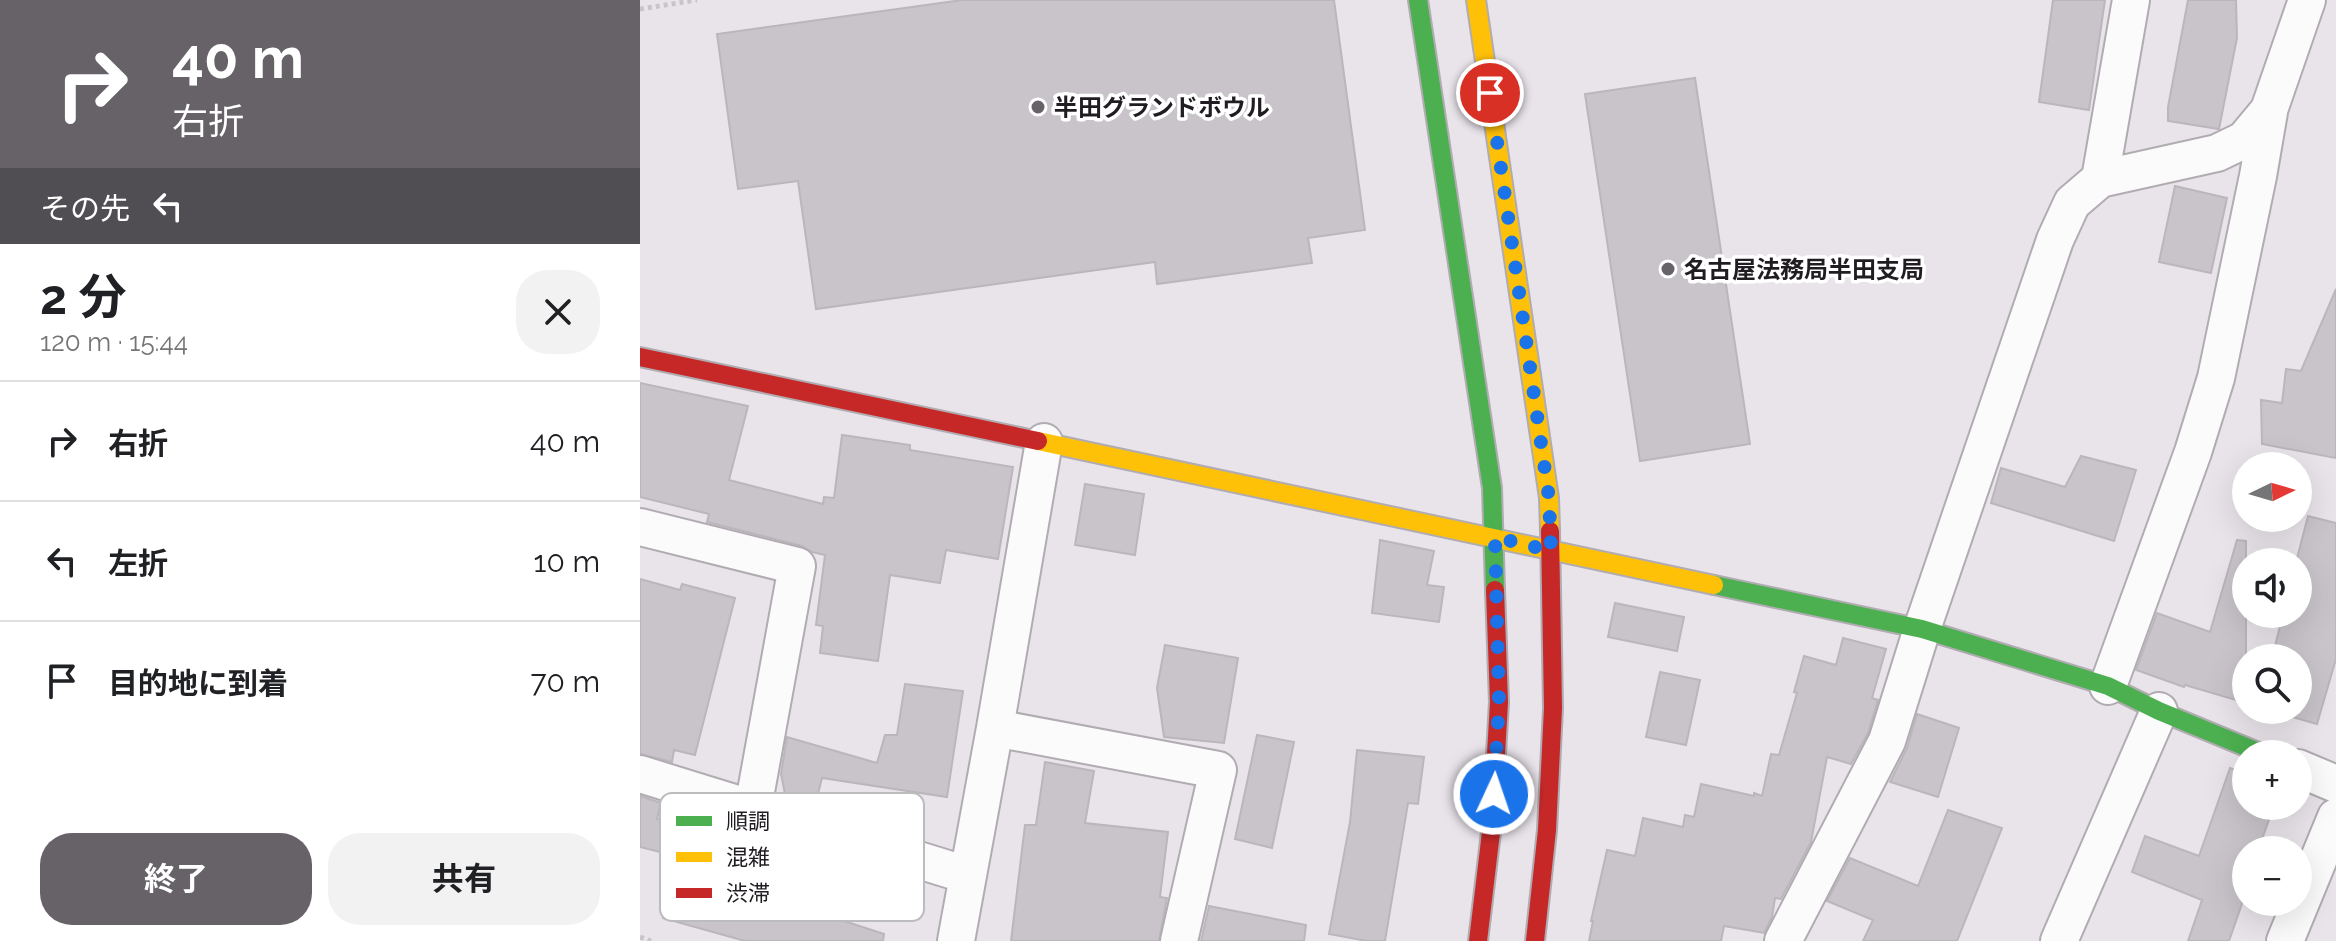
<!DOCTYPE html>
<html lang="ja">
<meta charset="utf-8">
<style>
:root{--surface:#fff;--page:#f2f2f2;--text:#202124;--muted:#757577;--line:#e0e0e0;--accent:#666268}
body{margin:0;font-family:Raleway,"Noto Sans JP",sans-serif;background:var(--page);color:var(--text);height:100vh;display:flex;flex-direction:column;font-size:30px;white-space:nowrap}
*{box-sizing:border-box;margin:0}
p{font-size:26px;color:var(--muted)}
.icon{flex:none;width:44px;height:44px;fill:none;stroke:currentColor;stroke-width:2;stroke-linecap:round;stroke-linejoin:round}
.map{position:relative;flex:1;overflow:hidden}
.panel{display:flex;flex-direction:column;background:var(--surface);width:640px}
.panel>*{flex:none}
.guide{background:#666268;color:#fff;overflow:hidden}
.needle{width:52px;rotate:85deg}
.buttons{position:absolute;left:1592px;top:452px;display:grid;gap:16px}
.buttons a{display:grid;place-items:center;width:80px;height:80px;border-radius:50%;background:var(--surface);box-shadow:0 8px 32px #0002;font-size:40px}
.pin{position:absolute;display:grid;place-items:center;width:68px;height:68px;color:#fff;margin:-34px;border:4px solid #fff;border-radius:50%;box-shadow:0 2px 8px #0007}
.me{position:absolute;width:88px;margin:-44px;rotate:3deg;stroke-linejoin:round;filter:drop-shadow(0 0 6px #0008)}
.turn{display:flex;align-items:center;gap:28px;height:168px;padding:0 40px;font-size:36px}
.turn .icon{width:104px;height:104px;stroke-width:2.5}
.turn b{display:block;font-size:56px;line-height:68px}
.then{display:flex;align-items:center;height:76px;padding:0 40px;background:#0003;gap:16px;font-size:30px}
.round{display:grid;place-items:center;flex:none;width:84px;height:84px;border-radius:32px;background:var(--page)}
.overview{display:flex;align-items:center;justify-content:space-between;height:136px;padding:0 40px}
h1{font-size:48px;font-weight:700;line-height:60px}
.action{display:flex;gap:16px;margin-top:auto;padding:16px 40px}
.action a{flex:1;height:92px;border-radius:32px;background:var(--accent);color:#fff;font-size:32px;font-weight:700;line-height:92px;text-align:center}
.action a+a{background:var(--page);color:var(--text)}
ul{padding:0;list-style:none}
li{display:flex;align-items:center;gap:24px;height:120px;padding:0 40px;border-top:2px solid var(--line)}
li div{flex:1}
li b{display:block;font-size:30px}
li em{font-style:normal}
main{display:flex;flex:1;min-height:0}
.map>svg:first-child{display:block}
.building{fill:#c8c4ca;stroke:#bab6bc;stroke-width:2}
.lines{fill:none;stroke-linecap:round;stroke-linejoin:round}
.street-casing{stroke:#b0acb1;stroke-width:40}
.fast-casing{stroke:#b0acb1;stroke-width:22}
.slow-casing{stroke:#b0acb1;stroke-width:22}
.jam-casing{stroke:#b0acb1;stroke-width:22}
.path{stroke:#c8c5c9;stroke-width:5;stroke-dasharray:4 4;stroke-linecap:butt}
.street{stroke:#fcfbfc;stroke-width:36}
.fast{stroke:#4caf50;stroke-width:18}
.slow{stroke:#ffc107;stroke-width:18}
.jam{stroke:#c62828;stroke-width:18}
.route{stroke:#1a73e8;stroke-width:14;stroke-dasharray:0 25.2}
.poi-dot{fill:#666268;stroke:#fff;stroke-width:3}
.labels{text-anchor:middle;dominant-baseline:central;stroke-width:7;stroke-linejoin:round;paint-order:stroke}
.poi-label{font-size:24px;font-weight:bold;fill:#201c22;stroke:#fff;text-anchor:start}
.key{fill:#fff;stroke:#bcbbbd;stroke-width:2}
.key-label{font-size:22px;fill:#201c22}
</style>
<main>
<section class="panel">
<div class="guide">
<div class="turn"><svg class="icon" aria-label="right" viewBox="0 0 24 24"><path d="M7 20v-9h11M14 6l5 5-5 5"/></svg><div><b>40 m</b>右折</div></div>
<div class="then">その先<svg class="icon" aria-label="left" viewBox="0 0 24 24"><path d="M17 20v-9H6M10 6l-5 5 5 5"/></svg></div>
</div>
<div class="overview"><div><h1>2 分</h1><p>120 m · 15:44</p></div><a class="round"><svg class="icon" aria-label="close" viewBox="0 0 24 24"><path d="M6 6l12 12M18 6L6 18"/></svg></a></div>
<ul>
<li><svg class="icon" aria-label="right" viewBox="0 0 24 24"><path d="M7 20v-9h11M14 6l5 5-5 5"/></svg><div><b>右折</b></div><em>40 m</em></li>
<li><svg class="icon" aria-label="left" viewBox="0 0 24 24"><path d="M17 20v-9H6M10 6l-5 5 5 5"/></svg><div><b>左折</b></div><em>10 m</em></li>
<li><svg class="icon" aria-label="arrive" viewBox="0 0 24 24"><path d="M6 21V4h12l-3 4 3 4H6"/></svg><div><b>目的地に到着</b></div><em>70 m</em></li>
</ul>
<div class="action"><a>終了</a><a>共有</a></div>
</section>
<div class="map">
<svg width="1696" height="941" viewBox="0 0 1696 941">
<rect width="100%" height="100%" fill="#e9e4ea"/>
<path class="building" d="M322,0H694L725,230L668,238L672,263L517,284L515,262L176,309L158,181L98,189L77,34Z
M1413,0H1465L1449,110L1399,102Z
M1548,0H1596L1597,38L1579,129L1528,121V107Z
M1055,78L1110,444L1000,461L945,94Z
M1535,186L1587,198L1571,273L1519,262Z
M1696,289V458L1622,444L1621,400L1642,403L1646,369L1661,371Z
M0,383L108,406L89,480L183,504L184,497L194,498L202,435L270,445V450L373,467L358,559L306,550L300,583L250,575L238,661L180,653L183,626L176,625L185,555L172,552L162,546L67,522L69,514L0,497Z
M1441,456L1496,470L1474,541L1351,503L1361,468L1425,487Z
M445,484L504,494L495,555L435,545Z
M1668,516L1696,523V659L1677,724L1628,710H1658V658H1632L1643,614H1658L1656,562Z
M740,540L794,551L787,585L804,587L799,622L732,613Z
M1597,540L1606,541V703L1545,685L1544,687L1496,670L1517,613L1570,632Z
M0,579L40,590L42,584L95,598L55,755L34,750L32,762L0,754Z
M975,603L1044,617L1037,651L968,637Z
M1203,638L1246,649L1232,698L1238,700L1228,733L1211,764L1187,757L1171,842L1141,899L1135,898L1132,917L1124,933L1084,926L1081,941H949L953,921H951L967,850L995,856L1003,818L1043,827L1045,815L1054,817L1061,784L1114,796V793L1122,796L1131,754L1139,755L1157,693L1154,692L1164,656L1196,665Z
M525,645L598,658L584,743L524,737L517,688Z
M1020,672L1060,680L1046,745L1006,737Z
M265,684L323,691L307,797L182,778L176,802L145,794L141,774L147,737L237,763L245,735H257Z
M1277,714L1319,728L1298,797L1250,782L1267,748Z
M617,735L654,742L632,848L595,839Z
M717,750L784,757L778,804L768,803L745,941H727L689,934L710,822Z
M405,762L454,771L445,823L528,832L520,897L527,898L519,941H371L385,825H396Z
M1590,768L1606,774V806H1634L1618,850H1606V892L1589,941H1548L1562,900L1492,872L1505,836L1559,856Z
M0,796L21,803L17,819L98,839L87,881L166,884L161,907L244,934L243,941H105L23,918L40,857L0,847Z
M1308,810L1362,828L1317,941H1223L1233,920L1187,901L1210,858L1278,886Z
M569,906L666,925L664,941H561Z"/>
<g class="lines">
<defs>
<path id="street" d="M1460,179L1491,0
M0,527L157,566L113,808
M1468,686L1553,452L1576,378L1618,176L1629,112
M355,728L578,770L539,941
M1658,768L1696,784
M0,774L327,875
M316,941L355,728L404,442
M1143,941L1247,741L1282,629L1415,240L1432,203L1460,179L1577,153L1604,140L1629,110L1667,0
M1419,941L1519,711
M1645,941L1696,817"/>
<path id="fast" d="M778,0L852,488L855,590
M1074,585L1282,629L1468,686L1519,711L1623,754"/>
<path id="slow" d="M836,0L909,498L910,531
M398,441L1074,585"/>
<path id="jam" d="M0,357L398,441
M838,941L852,824L859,702L855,590
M895,941L907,830L913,708L910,531"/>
</defs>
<use href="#street" class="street-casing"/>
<use href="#fast" class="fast-casing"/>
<use href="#slow" class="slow-casing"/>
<use href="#jam" class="jam-casing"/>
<path class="path" d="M0,9L57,0
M0,937L11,941"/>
<use href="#street" class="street"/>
<use href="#fast" class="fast"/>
<use href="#slow" class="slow"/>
<use href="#jam" class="jam"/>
</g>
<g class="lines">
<path class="route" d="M850,93L909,498L911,551L855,537L859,702L854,794"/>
</g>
<g class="poi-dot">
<circle cx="398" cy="107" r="8"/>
<circle cx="1028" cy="269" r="8"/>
</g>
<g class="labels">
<g class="poi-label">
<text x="414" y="107">半田グランドボウル</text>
<text x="1044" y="269">名古屋法務局半田支局</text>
</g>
</g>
<rect x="20" y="793" width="264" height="128" rx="12" class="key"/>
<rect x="36" y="816" width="36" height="10" fill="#4caf50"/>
<rect x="36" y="852" width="36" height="10" fill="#ffc107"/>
<rect x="36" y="888" width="36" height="10" fill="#c62828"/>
<g class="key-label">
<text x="86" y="829">順調</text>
<text x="86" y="865">混雑</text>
<text x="86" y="901">渋滞</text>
</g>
</svg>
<div class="buttons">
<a><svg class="needle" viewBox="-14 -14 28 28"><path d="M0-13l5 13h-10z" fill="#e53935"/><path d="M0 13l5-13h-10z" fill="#757577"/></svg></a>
<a><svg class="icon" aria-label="sound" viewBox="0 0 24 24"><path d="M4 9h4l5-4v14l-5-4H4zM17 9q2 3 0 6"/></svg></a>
<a><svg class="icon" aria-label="search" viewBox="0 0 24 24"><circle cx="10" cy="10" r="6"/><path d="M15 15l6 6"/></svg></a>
<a>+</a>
<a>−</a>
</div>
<div class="pin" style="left:850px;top:93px;background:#d93025"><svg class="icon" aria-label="arrive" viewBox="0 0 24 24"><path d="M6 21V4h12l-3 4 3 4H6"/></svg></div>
<svg class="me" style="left:854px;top:794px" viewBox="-20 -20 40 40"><circle r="17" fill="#1a73e8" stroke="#fff" stroke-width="3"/><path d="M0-11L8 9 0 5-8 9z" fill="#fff"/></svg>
</div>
</main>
